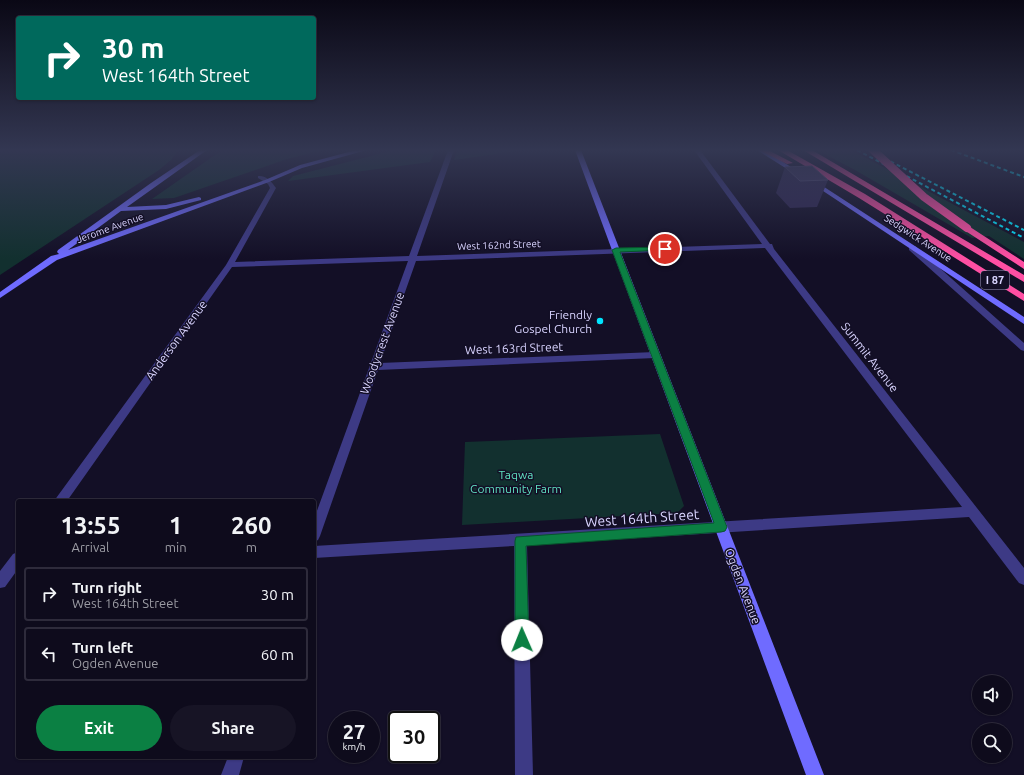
<!DOCTYPE html>
<style>
:root{--surface:#0e0b1c;--page:#171425;--text:#f1f3f6;--muted:#9b9ba3;--line:#2e2b3b;--accent:#0b8043}
body{margin:0;font-family:Ubuntu,sans-serif;background:var(--page);color:var(--text);height:100vh;display:flex;flex-direction:column;font-size:15px;white-space:nowrap}
*{box-sizing:border-box;margin:0}
p{font-size:13px;color:var(--muted)}
.icon{flex:none;width:22px;height:22px;fill:none;stroke:currentColor;stroke-width:2;stroke-linecap:round;stroke-linejoin:round}
.map{position:relative;flex:1;overflow:hidden}
.drawer{position:absolute;left:16px;top:499px;width:300px;height:260px;display:flex;flex-direction:column;background:var(--surface);border-radius:4px;box-shadow:0 1px 3px #0004,0 0 0 1px var(--line)}
.drawer>*{flex:none}
.top-card{position:absolute;left:16px;top:16px;width:300px;height:84px;border-radius:4px;box-shadow:0 1px 3px #0004,0 0 0 1px var(--line);background:#00695c;color:#fff;overflow:hidden}
.controls{position:absolute;left:972px;top:675px;display:grid;gap:8px}
.controls a{display:grid;place-items:center;width:40px;height:40px;border-radius:50%;background:var(--surface);box-shadow:0 1px 3px #0004,0 0 0 1px var(--line);font-size:20px}
.speed{position:absolute;left:328px;top:711px;display:flex;gap:8px;font-size:20px;font-weight:700;text-align:center}
.speed>*{display:grid;place-content:center;width:52px;height:52px;border-radius:50%;background:var(--surface);box-shadow:0 1px 3px #0004,0 0 0 1px var(--line);line-height:1}
.speed small{font-size:10px;font-weight:400}
.speed .limit{border:2px solid #111;border-radius:6px;background:#fff;color:#111}
.pin{position:absolute;display:grid;place-items:center;width:34px;height:34px;color:#fff;margin:-17px;border:2px solid #fff;border-radius:50%;box-shadow:0 1px 4px #0007}
.me{position:absolute;width:44px;margin:-22px;rotate:359deg;stroke-linejoin:round;filter:drop-shadow(0 0 3px #0008)}
.turn{display:flex;align-items:center;gap:14px;height:84px;padding:0 20px;font-size:18px}
.turn .icon{width:52px;height:52px;stroke-width:2.5}
.turn b{display:block;font-size:28px;line-height:34px}
.eta{display:flex;justify-content:space-evenly;align-items:center;height:68px;text-align:center}
.eta b{font-size:24px;font-weight:700;line-height:28px}
.primary-button{display:flex;gap:8px;margin-top:auto;padding:8px 20px}
.primary-button a{flex:1;height:46px;border-radius:24px;background:var(--accent);color:#fff;font-size:16px;font-weight:700;line-height:46px;text-align:center}
.primary-button a+a{background:var(--page);color:var(--text)}
ul{padding:0;list-style:none}
li{display:flex;align-items:center;gap:12px;height:54px;margin:0 8px 6px;padding:0 12px;border:2px solid var(--line);border-radius:4px}
li div{flex:1}
li b{display:block;font-size:15px}
li em{font-style:normal}
.map>svg:first-child{display:block}
.green{fill:#12302f}
.lines{fill:none;stroke-linecap:round;stroke-linejoin:round}
.street{fill:#3d3a85;fill-rule:evenodd}
.secondary{fill:#6f6bff;fill-rule:evenodd}
.highway{fill:#ff4fa3;fill-rule:evenodd}
.rail{stroke:#00e5ff;stroke-width:2;stroke-dasharray:4 3;stroke-linecap:butt}
.highway-bridge{stroke:#ff4fa3;stroke-width:8}
.wall{fill:#312854}
.building{fill:#433a66;stroke:#5a527e}
.route{fill:#0b8043;stroke:#07532c}
.poi-dot{fill:#00e5ff;stroke:#130f26;stroke-width:1.5}
.labels{text-anchor:middle;dominant-baseline:central;stroke-width:3;stroke-linejoin:round;paint-order:stroke}
.far-street-label{font-size:10px;fill:#d9d4ff;stroke:#130f26}
.shield{fill:#130f26;stroke:#9e99be;stroke-width:1}
.shield-label{font-size:11px;font-weight:bold;fill:#d9d4ff}
.poi-label{font-size:12px;fill:#d9d4ff;stroke:#130f26;text-anchor:end}
.street-label{font-size:12px;fill:#d9d4ff;stroke:#130f26}
.park-label{font-size:12px;fill:#5fe0c0;stroke:#130f26}
.near-street-label{font-size:14px;fill:#d9d4ff;stroke:#130f26}
</style>
<div class="map">
<svg width="1024" height="775" viewBox="0 0 1024 775">
<rect width="100%" height="100%" fill="#130f26"/>
<path class="green" d="M0,150H179L171,160L159,170L0,275Z
M222,150H323L287,159L174,198L152,199Z
M394,150H436L430,162L288,181L293,176Z
M457,150H524L454,160Z
M817,150H851L1024,242V259L989,236L972,238L855,170Z
M660,434L684,506L677,513L462,525L465,442Z"/>
<g class="lines">
<path class="street" d="M448,150H454L417,256L762,244L694,150H700L770,244H772L774,249L1024,568V585L1019,583L969,517L527,545L533,775H515L514,546L314,558V546L962,507L765,248L416,261L380,363L655,352L660,355L655,358L378,370L320,536L318,540L314,542V519L408,261L232,267L67,501H54L226,265L270,188L268,184L258,178V176C266,175 272,182 276,188L235,262L409,256Z
M909,246H915L1024,343V351L1021,350L909,250Z
M18,552V569L5,587L0,588V571L13,554Z
M228,757H244L239,775H221Z"/>
<path class="secondary" d="M200,150H207L127,207L166,205L199,197L201,198V200L166,209L121,211L68,250L265,180L300,165L356,150H367L302,168L269,182L57,260L0,298V292L51,256L59,254L57,252L58,250L151,183Z
M575,150H581L824,775H806Z
M757,150H765L800,173L795,174Z
M811,181H815L1024,317V324L811,183Z"/>
<path class="highway" d="M759,150H768L793,163L787,164Z
M778,150H787L865,194L1024,294V301L859,198Z
M803,150H812L1024,275V282Z
M967,225L1024,262V269L964,230V226Z"/>
<path class="rail" d="M857,150L1024,238
M951,150L1024,177
M878,155L1024,230"/>
<path class="highway-bridge" d="M873,150L924,197L967,228"/>
</g>
<path class="wall" d="M785,167L828,180L817,207L790,208L776,193Z"/>
<path class="building" d="M812,166L828,180L800,181L785,167Z"/>
<linearGradient id="sky" x2="0" y2="1"><stop stop-color="#0a0815"/><stop offset="0.58" stop-color="#333752"/><stop offset="1" stop-color="#333752" stop-opacity="0"/></linearGradient>
<rect width="1024" height="259" fill="url(#sky)"/>
<path class="route" d="M665,247L668,249L667,250L620,252L727,527L725,531L721,532L526,546L529,640L527,644L522,646L517,644L515,640V541L516,537L714,523L612,250L616,248Z"/>
<circle class="poi-dot" cx="600" cy="321" r="4"/>
<g class="labels">
<g class="far-street-label">
<text transform="translate(110 228) rotate(-20)">Jerome Avenue</text>
<text transform="translate(918 238) rotate(33)">Sedgwick Avenue</text>
<text transform="translate(499 245) rotate(-2)">West 162nd Street</text>
</g>
<rect class="shield" x="981" y="271" width="28" height="18" rx="3"/>
<g class="shield-label">
<text x="995" y="280">I 87</text>
</g>
<g class="poi-label">
<text x="592" y="314">Friendly<tspan x="592" dy="14">Gospel Church</tspan></text>
</g>
<g class="street-label">
<text transform="translate(176 340) rotate(-54)">Anderson Avenue</text>
<text transform="translate(382 343) rotate(-70)">Woodycrest Avenue</text>
<text transform="translate(514 348) rotate(-2)">West 163rd Street</text>
<text transform="translate(870 357) rotate(52)">Summit Avenue</text>
<text transform="translate(743 586) rotate(69)">Ogden Avenue</text>
</g>
<g class="park-label">
<text x="516" y="474">Taqwa<tspan x="516" dy="14">Community Farm</tspan></text>
</g>
<g class="near-street-label">
<text transform="translate(642 518) rotate(-4)">West 164th Street</text>
</g>
</g>
</svg>
<div class="controls">
<a><svg class="icon" aria-label="sound" viewBox="0 0 24 24"><path d="M4 9h4l5-4v14l-5-4H4zM17 9q2 3 0 6"/></svg></a>
<a><svg class="icon" aria-label="search" viewBox="0 0 24 24"><circle cx="10" cy="10" r="6"/><path d="M15 15l6 6"/></svg></a>
</div>
<div class="speed"><div>27<small>km/h</small></div><div class="limit">30</div></div>
<div class="pin" style="left:665px;top:249px;background:#d93025"><svg class="icon" aria-label="arrive" viewBox="0 0 24 24"><path d="M6 21V4h12l-3 4 3 4H6"/></svg></div>
<svg class="me" style="left:522px;top:640px" viewBox="-20 -20 40 40"><circle r="19" fill="#fff"/><path d="M0-13L10 11 0 6-10 11z" fill="#0b8043"/></svg>
<div class="top-card">
<div class="turn"><svg class="icon" aria-label="right" viewBox="0 0 24 24"><path d="M7 20v-9h11M14 6l5 5-5 5"/></svg><div><b>30 m</b>West 164th Street</div></div>
</div>
<section class="drawer">
<div class="eta">
<div><b>13:55</b><p>Arrival</p></div>
<div><b>1</b><p>min</p></div>
<div><b>260</b><p>m</p></div>
</div>
<ul>
<li><svg class="icon" aria-label="right" viewBox="0 0 24 24"><path d="M7 20v-9h11M14 6l5 5-5 5"/></svg><div><b>Turn right</b><p>West 164th Street</p></div><em>30 m</em></li>
<li><svg class="icon" aria-label="left" viewBox="0 0 24 24"><path d="M17 20v-9H6M10 6l-5 5 5 5"/></svg><div><b>Turn left</b><p>Ogden Avenue</p></div><em>60 m</em></li>
</ul>
<div class="primary-button"><a>Exit</a><a>Share</a></div>
</section>
</div>
